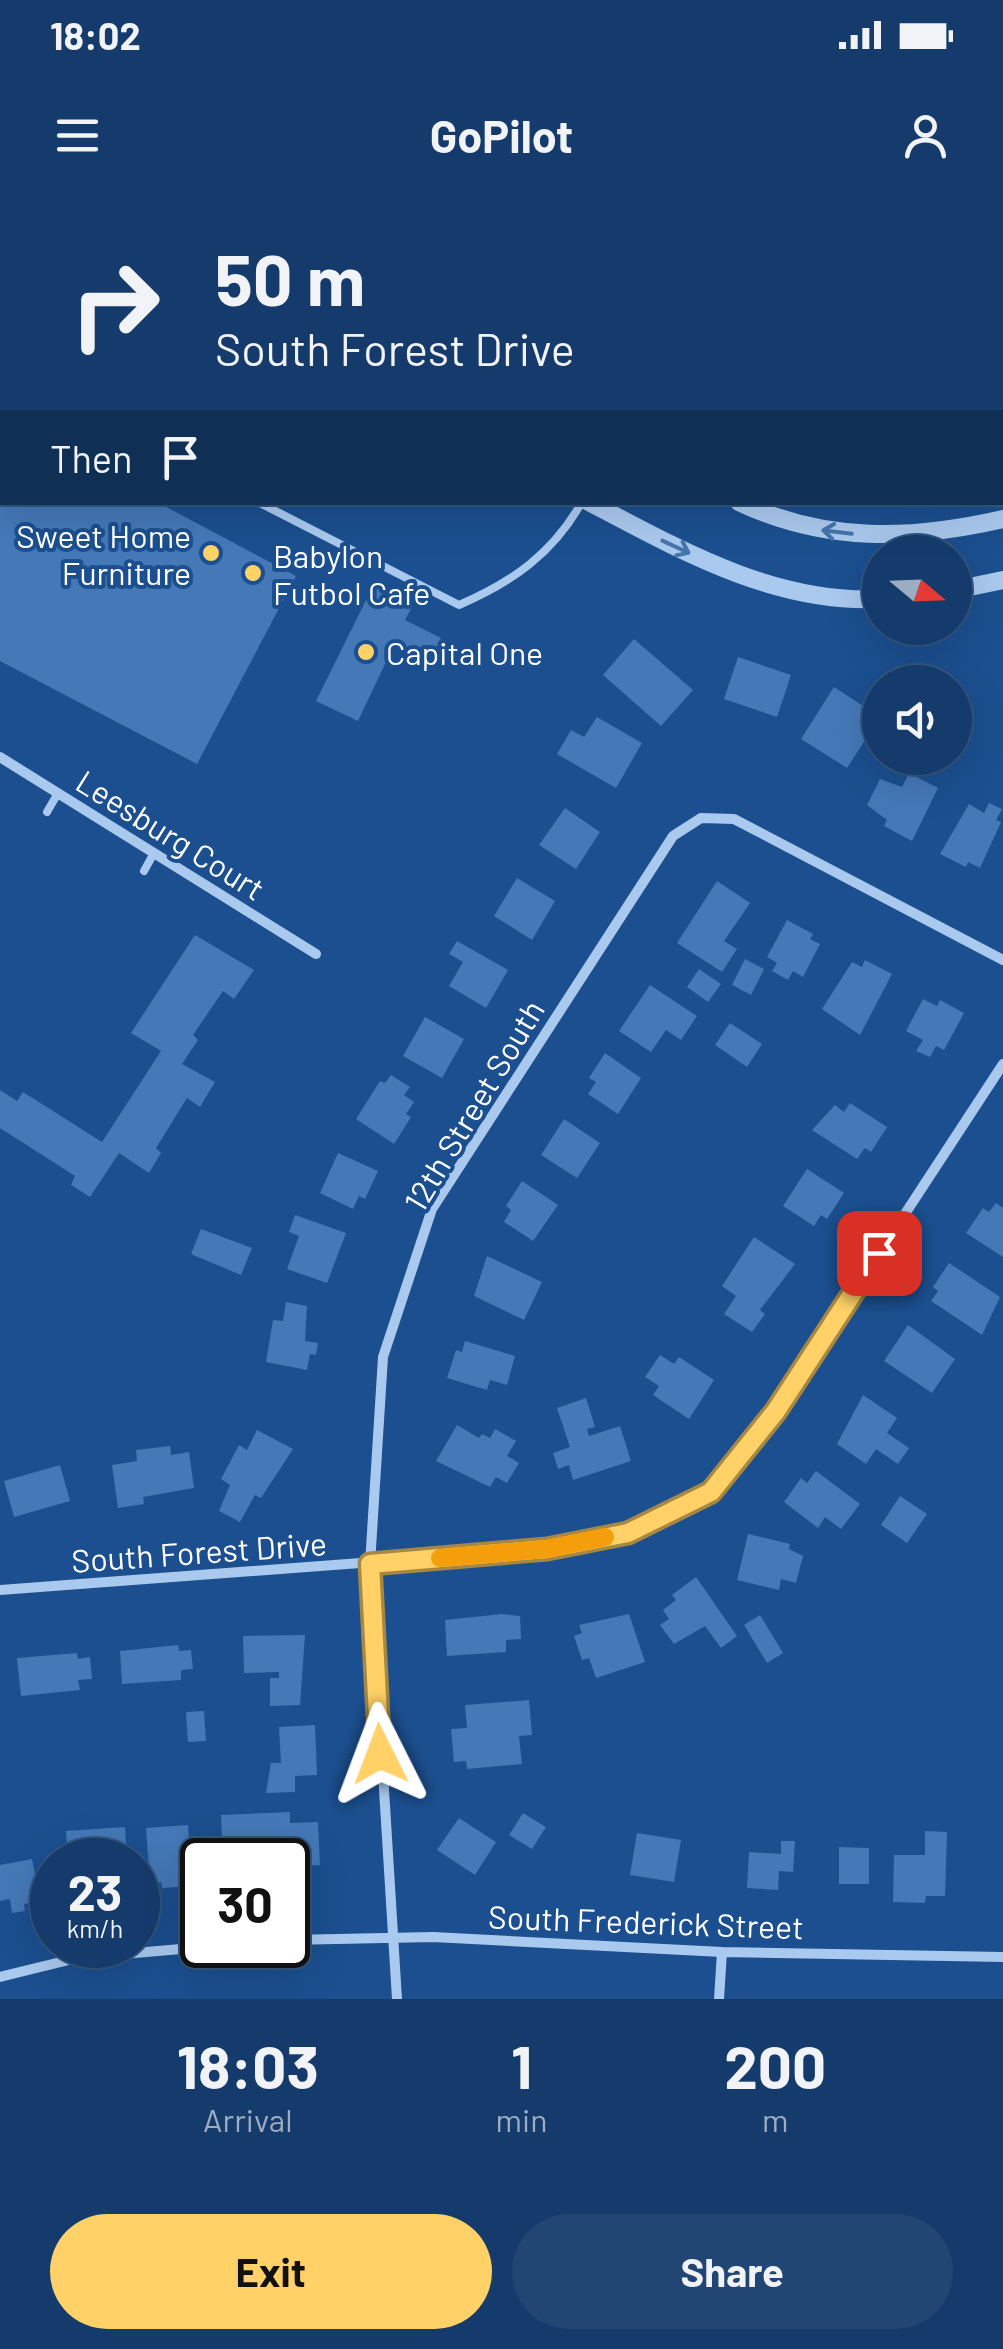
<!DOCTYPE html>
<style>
:root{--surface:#143b6b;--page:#214673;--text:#f1f3f6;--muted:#9dadc1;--line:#33557e;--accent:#ffd166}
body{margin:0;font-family:Barlow,sans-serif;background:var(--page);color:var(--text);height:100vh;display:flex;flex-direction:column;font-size:38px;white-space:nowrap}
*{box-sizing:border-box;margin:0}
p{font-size:32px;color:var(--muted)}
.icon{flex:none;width:55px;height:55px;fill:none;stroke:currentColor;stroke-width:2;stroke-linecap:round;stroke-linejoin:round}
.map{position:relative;height:1799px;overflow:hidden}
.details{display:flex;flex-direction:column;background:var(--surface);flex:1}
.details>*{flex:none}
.top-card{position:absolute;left:0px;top:0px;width:1005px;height:305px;box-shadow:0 10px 40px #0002,0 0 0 2px var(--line);background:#143b6b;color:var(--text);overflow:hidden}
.needle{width:65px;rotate:109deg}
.controls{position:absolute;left:862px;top:335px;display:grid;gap:20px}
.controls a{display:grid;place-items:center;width:110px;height:110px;border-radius:50%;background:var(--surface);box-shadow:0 10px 40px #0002,0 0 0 2px var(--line);font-size:50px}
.speed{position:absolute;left:30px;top:1638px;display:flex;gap:20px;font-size:50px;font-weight:700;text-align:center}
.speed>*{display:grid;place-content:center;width:130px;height:130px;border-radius:50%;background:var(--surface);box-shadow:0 10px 40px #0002,0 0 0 2px var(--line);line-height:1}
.speed small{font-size:25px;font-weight:400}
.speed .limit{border:5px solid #111;border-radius:15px;background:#fff;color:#111}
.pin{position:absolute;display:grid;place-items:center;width:85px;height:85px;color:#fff;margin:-42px;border-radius:20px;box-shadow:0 5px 15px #0006}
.me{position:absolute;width:110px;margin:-55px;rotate:357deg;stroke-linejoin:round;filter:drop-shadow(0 0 8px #0008)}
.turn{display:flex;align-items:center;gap:35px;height:210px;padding:0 50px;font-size:45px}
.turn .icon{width:130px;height:130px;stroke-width:2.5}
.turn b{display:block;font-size:70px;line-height:85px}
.then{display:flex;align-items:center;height:95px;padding:0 50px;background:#0003;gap:20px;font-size:38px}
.eta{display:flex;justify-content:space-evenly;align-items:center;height:170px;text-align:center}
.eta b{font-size:60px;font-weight:700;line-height:70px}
.primary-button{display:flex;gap:20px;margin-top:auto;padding:20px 50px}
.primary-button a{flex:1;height:115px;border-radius:60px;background:var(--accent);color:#111;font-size:40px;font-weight:700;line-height:115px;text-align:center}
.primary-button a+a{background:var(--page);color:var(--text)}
.status{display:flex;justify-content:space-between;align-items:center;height:70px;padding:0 50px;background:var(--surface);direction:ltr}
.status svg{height:28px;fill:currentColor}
header{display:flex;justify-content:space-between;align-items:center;height:130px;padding:0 50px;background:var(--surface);font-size:45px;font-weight:700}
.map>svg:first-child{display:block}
.building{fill:#4478b7}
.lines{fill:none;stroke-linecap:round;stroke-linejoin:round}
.service{stroke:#a9c9ee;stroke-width:8}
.minor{stroke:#a9c9ee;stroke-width:10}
.tertiary{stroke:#a9c9ee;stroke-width:18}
.oneway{stroke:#4674ac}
.route-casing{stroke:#a68842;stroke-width:25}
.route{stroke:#ffd166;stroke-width:18}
.slow{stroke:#f59e0b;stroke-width:18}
.poi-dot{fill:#ffd166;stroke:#1b4f8f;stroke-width:4}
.labels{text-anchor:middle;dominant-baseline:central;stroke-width:8;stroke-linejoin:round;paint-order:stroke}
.poi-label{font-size:32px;fill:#fff;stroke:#1b4f8f;text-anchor:start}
.street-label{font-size:32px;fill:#fff;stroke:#1b4f8f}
</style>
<div class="status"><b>18:02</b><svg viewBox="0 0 49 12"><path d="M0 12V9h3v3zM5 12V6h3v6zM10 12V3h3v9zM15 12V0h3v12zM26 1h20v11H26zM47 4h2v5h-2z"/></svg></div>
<header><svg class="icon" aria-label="menu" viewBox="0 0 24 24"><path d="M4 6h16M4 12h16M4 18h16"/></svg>GoPilot<svg class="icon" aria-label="person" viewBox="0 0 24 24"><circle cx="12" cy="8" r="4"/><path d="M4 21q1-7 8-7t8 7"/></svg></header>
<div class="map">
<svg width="1003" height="1799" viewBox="0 0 1003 1799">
<rect width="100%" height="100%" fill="#1b4f8f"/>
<path class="building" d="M0,302H101L108,306L110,302H157L296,376L197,564L0,461Z
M373,386L413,405L405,420L441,438L430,460L395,443L358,521L316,501Z
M634,439L693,490L661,526L603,475Z
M738,457L791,475L777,517L724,499Z
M834,487L880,517L847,568L801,539Z
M597,517L642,543L616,588L557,554L571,530L584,537Z
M888,558H913L905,573L885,564Z
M909,573L938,588L912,641L884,626L887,620L867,605L880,579L902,587Z
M989,603L1002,609L996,620L1001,622L980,668L968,662L966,667L940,654L969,604L984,613Z
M565,608L600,632L576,669L539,645Z
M517,678L555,701L532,740L494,716Z
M717,681L750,703L724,741L737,749L722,772L677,743Z
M787,720L813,734L810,739L820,744L803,777L793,771L788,780L772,771L777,763L767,757Z
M195,735L254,770L234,799L223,791L193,835L198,840L182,864L215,882L200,907L187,898L156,948L161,953L149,973L119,953L90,997L71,985L75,976L0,928V890L17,901L23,892L102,942L161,851L131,833Z
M457,741L508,770L486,808L449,786L463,762L449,754Z
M745,759L764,769L751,795L732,785Z
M865,760L892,774L860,835L822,809L852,762L862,767Z
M699,769L721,784L708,802L687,787Z
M650,785L697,816L681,840L666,830L651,852L619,831Z
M923,799L937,806L940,800L964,813L944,850L936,846L930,857L916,851L923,840L906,831Z
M425,817L464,839L442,878L403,856Z
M730,823L762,844L747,867L715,845Z
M605,853L641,878L618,914L588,894L596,882L589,878Z
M391,875L410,887L404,895L414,902L406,914L411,917L394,944L356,919L380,881L385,883Z
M850,903L887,927L871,952L865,948L857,959L812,930L835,905L844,912Z
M564,919L600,943L577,978L541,955Z
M338,953L378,971L365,999L359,996L353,1009L320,993Z
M807,969L844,993L827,1019L821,1015L814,1026L783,1006Z
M522,981L558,1005L533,1041L504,1022L511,1010L506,1006Z
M996,1003L1003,1008V1057L966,1033L983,1008L989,1012Z
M295,1015L346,1033L327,1083L287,1069L299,1036L289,1032Z
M201,1029L252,1048L241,1075L191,1054Z
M754,1037L795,1064L760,1110L765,1114L752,1132L724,1114L736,1096L722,1086Z
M487,1056L542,1082L524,1120L474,1096Z
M949,1063L1000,1097L982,1135L931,1101L938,1091L933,1087Z
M286,1102L307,1106L305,1141L318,1143L316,1155L310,1154L307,1170L266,1162L273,1120L283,1121Z
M908,1125L955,1159L932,1193L884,1161Z
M465,1141L515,1156L507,1185L490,1180L487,1190L447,1178L456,1150L462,1152Z
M660,1155L674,1164L679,1157L714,1180L689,1219L653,1195L659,1186L645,1177Z
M863,1195L897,1218L887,1233L909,1248L898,1264L876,1249L866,1264L837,1244Z
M586,1198L595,1227L587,1229L589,1236L620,1226L631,1261L573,1280L569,1265L558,1269L553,1253L570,1247L557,1208Z
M457,1225L479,1238L482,1234L490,1238L495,1229L516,1241L507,1256L519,1263L507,1283L496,1277L490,1287L436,1261Z
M257,1230L293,1249L261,1298L255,1295L240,1322L219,1311L230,1285L221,1279L239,1245L247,1250Z
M170,1246L171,1255L189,1252L194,1288L143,1297L144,1304L118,1308L112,1265L137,1261L136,1250Z
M60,1265L70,1301L14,1317L4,1281Z
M816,1271L860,1304L841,1329L825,1317L818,1328L784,1302L801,1278L807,1283Z
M900,1296L927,1314L907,1343L881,1325Z
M748,1334L790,1344L789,1349L803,1356L796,1383L781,1379L779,1390L737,1380Z
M696,1377L737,1436L721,1448L705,1426L674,1444L660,1425L669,1419L663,1410L676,1400L672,1395Z
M502,1414L520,1416L521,1439L506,1440V1452L447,1456L445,1420Z
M629,1414L645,1462L596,1478L589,1458L582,1460L574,1436L582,1433L579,1425Z
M760,1415L783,1453L767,1463L744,1425Z
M305,1435L300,1505L270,1506V1478H279V1472L244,1473L243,1436Z
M178,1445L179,1451L191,1450L193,1469L181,1470V1480L122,1484L120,1451Z
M77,1453L78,1459L90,1457L92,1479L78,1480L80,1490L21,1496L17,1458Z
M529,1500L532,1535L519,1536L522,1564L467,1569L466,1561L454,1562L451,1529L467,1528L465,1505Z
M204,1511L206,1541L188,1542L186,1512Z
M315,1525L317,1575L295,1576V1592L266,1593L271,1563H281L279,1527Z
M290,1612V1623L318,1622L320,1665L292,1666V1673H288V1660H223L221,1615Z
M523,1613L546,1627L532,1649L509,1635Z
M459,1618L496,1642L475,1675L437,1650Z
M188,1625L192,1686L162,1688L161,1682L150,1683L146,1628Z
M125,1627L127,1659L68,1660L66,1631Z
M925,1631L947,1632L945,1696H926L925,1703L893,1702L894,1655H925Z
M637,1633L681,1640L674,1682L630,1675Z
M781,1641H795L793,1672L779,1671L778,1690L747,1688L749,1652L781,1654Z
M839,1647L869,1648V1684H839Z
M32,1659L40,1701L24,1704L25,1711L12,1713L10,1699L0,1701V1665Z"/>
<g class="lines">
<path class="service" d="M141,2L142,0
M719,2L720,0
M0,171L2,172
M258,302L459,405C513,382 553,353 582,302
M47,612L58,593
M144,671L154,653"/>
<path class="minor" d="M0,557L316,754
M0,1390L547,1349L628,1333L711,1292L776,1211L1003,864
M288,1740L433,1737L722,1752L1003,1757
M0,1777L77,1758L227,1745
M397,1799L370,1364L383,1157L432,1009L673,636L701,618L734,619L1003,760
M719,1799L722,1752"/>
<path class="tertiary" d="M14,0L19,2
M159,0L163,2
M589,302C680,350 774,404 880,399
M739,302C826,343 911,340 1003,319
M955,390L1003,380"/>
</g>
<defs><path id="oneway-shaft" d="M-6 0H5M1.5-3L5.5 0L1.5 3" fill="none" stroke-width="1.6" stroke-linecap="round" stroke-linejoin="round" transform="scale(2.5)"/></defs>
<g class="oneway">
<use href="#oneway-shaft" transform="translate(837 332) rotate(-173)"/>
<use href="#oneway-shaft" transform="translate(676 347) rotate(25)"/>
</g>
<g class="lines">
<defs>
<path id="route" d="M380,1554L370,1364L547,1349L628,1333L711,1292L776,1211L879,1053"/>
</defs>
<use href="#route" class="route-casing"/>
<use href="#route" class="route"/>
<path class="slow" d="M440,1358L547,1349L605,1337"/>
</g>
<g class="poi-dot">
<circle cx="211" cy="353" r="10"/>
<circle cx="253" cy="373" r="10"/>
<circle cx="366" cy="452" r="10"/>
</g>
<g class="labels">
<g class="poi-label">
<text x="191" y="335" text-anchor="end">Sweet Home<tspan x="191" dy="37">Furniture</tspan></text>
<text x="273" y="355">Babylon<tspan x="273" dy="37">Futbol Cafe</tspan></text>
<text x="386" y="452">Capital One</text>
</g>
<g class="street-label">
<text transform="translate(171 634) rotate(32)">Leesburg Court</text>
<text transform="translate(473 905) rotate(-59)">12th Street South</text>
<text transform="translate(199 1351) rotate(-4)">South Forest Drive</text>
<text transform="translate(646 1721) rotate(2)">South Frederick Street</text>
</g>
</g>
</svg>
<div class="controls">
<a><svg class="needle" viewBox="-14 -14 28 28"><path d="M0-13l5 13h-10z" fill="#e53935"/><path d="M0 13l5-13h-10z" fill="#9dadc1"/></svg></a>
<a><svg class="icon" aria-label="sound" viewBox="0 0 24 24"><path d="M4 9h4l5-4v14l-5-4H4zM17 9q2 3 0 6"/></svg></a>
</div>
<div class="speed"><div>23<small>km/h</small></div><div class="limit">30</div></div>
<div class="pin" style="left:879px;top:1053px;background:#d93025"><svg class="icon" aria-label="arrive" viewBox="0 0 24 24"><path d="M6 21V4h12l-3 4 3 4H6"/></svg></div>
<svg class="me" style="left:380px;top:1554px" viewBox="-20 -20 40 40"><path d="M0-17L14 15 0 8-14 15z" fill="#ffd166" stroke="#fff" stroke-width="4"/></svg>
<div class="top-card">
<div class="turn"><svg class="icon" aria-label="right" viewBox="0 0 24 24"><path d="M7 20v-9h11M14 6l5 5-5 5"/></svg><div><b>50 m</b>South Forest Drive</div></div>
<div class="then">Then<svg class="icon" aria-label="arrive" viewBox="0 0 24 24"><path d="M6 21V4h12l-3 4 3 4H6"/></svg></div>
</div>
</div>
<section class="details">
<div class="eta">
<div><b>18:03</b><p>Arrival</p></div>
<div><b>1</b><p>min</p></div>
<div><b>200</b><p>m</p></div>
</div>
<div class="primary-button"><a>Exit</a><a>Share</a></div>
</section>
